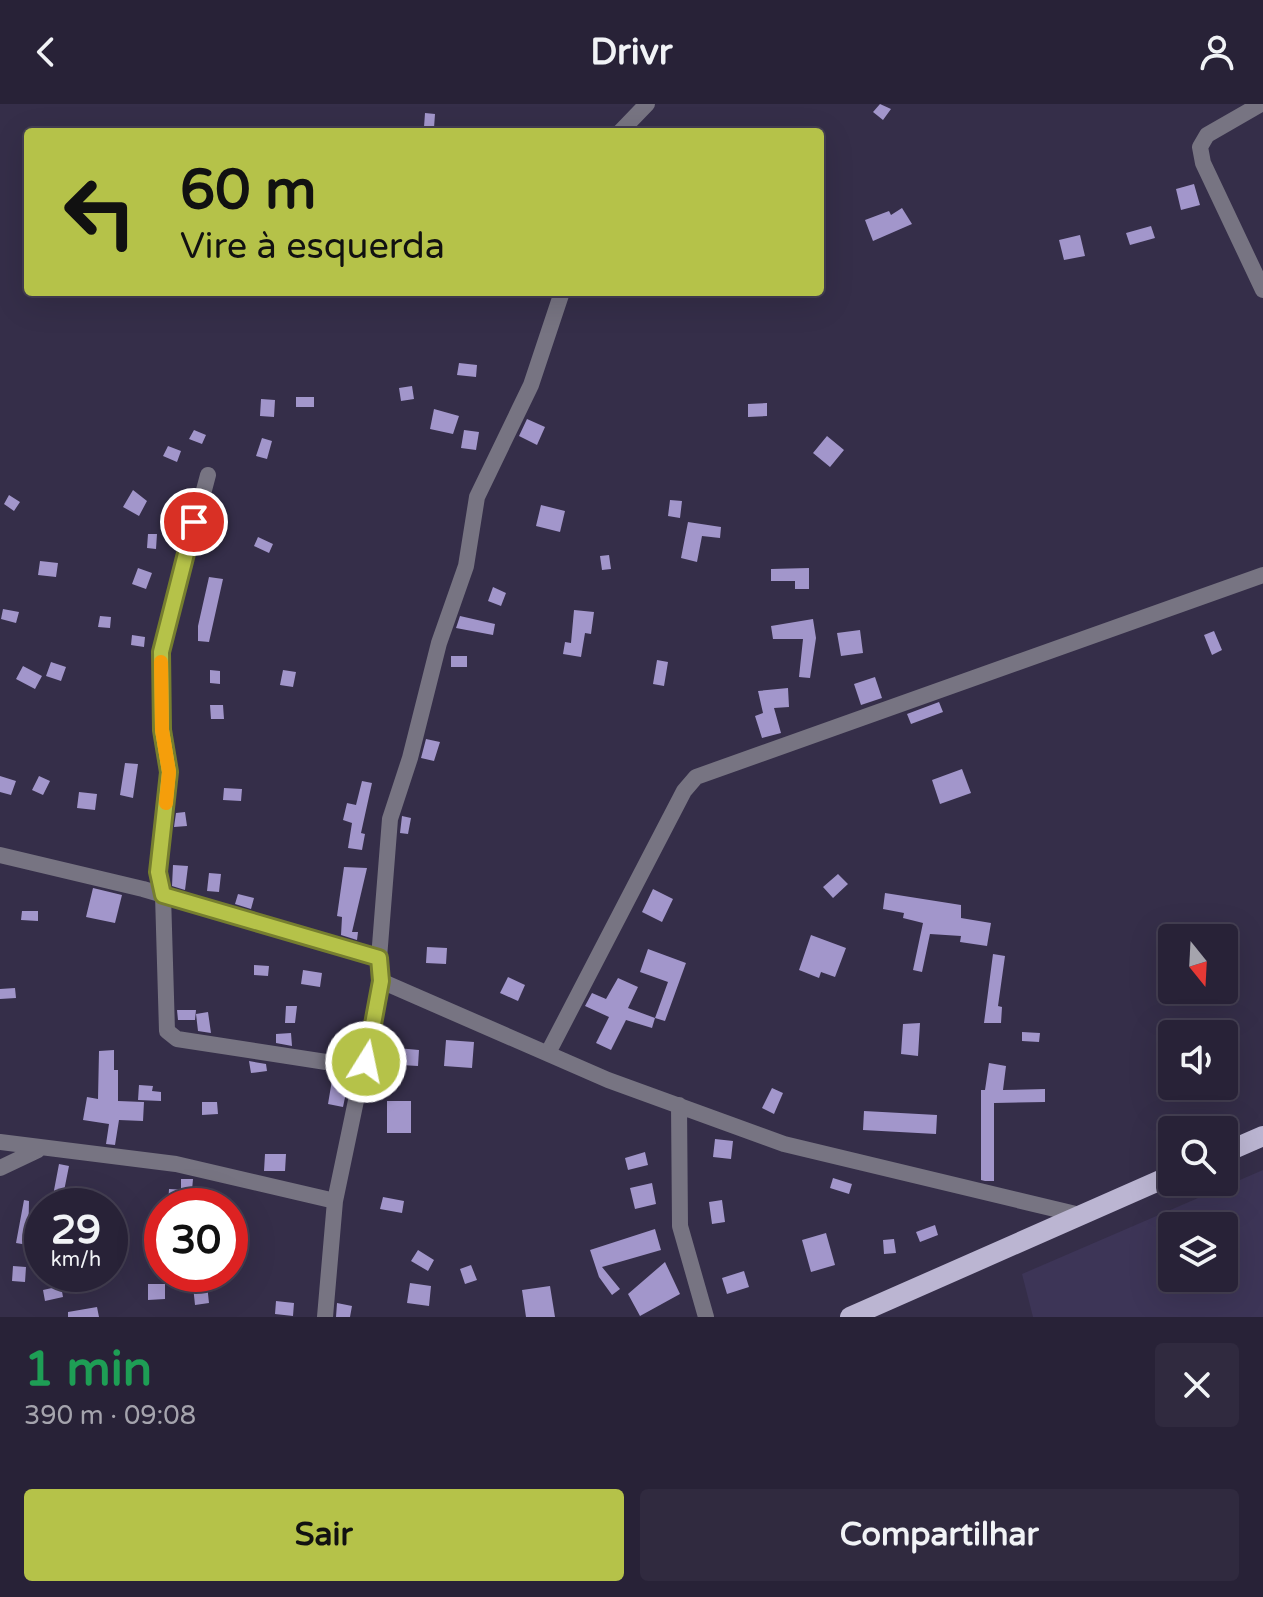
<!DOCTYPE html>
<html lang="pt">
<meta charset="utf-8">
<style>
:root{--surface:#282237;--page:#302a3f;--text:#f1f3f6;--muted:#a5a4ad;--line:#443f52;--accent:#b5c249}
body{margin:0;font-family:"Varela Round",sans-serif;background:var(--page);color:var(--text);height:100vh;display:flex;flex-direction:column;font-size:30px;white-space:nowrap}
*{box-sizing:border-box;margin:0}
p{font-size:26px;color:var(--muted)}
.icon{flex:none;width:44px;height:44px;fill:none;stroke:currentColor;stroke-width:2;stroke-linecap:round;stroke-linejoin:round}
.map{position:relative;height:1213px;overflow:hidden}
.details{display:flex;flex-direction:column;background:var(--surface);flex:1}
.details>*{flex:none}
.top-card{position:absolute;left:24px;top:24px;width:800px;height:168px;border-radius:8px;box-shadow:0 8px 32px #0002,0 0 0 2px var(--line);background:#b5c249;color:#111;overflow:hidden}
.needle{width:52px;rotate:162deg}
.controls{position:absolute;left:1158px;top:820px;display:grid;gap:16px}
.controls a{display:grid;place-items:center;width:80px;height:80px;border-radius:8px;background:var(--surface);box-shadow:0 8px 32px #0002,0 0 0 2px var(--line);font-size:40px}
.speed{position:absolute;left:24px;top:1084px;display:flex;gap:16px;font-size:40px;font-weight:700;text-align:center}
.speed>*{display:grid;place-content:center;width:104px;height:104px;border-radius:50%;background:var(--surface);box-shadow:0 8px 32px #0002,0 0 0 2px var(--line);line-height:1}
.speed small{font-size:20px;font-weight:400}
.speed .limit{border:12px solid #d22;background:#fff;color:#111}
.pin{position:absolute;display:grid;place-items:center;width:68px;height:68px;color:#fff;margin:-34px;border:4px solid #fff;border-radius:50%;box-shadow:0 2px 8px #0007}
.me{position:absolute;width:88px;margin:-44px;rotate:10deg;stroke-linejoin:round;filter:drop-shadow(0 0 6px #0008)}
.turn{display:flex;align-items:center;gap:28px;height:168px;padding:0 24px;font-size:36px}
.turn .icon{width:104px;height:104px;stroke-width:2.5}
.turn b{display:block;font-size:56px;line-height:68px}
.round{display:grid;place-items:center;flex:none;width:84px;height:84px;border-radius:8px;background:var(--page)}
.summary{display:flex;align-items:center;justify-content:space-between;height:136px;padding:0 24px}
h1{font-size:48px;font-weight:800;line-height:60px;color:#1e9e55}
.cta{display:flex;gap:16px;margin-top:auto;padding:16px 24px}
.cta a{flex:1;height:92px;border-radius:8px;background:var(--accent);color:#111;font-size:32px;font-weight:800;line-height:92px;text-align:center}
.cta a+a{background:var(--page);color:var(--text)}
header{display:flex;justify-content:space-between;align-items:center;height:104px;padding:0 24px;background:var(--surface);font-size:36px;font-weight:800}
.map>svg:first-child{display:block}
.built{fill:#3d3557;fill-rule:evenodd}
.building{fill:#a296cb}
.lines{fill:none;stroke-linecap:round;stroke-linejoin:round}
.minor{stroke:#777482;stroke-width:16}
.major{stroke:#bbb5d2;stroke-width:20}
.route-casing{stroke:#767e2f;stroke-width:20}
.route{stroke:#b5c249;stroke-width:14}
.slow{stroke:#f59e0b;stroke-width:14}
</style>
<header><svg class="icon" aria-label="back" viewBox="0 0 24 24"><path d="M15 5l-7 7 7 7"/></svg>Drivr<svg class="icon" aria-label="person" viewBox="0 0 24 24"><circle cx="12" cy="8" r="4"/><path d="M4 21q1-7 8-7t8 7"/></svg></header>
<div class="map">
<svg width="1263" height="1213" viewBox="0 0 1263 1213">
<rect width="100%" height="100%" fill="#352e49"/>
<path class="built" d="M1263,1066V1213H1033L1022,1170ZM1172,1122H1224V1174H1172Z"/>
<path class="building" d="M880,0L891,5L883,16L873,8Z
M425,9L435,10L434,24L424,23Z
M1194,80L1200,101L1181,106L1176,85Z
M902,104L912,120L873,137L865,116L889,107L891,111Z
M1151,122L1155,134L1130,141L1126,129Z
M1080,131L1085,152L1064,156L1059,136Z
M459,259L477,261L476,273L457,271Z
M412,282L414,295L401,297L399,284Z
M296,293H314V303H296Z
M261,295L275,296L274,313L260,312Z
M767,299V312L748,313V300Z
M434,305L459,312L453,330L430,325Z
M527,315L545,323L537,341L519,332Z
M194,326L206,331L202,340L189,335Z
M464,326L479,328L476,346L461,344Z
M827,332L844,346L830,363L813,349Z
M262,334L272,337L267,355L256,352Z
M168,342L181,347L177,358L163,352Z
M133,386L147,397L139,412L123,403Z
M9,391L20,398L14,407L4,400Z
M670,396L682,397L680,414L668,412Z
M541,401L565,407L560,428L536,422Z
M169,417L182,421L179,433L166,429Z
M688,418L721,423L720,434L702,432L697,458L681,454Z
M148,430H157L156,445L147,444Z
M258,433L273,440L269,449L254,442Z
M609,451L611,465L602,466L600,452Z
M40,457L58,459L56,473L38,471Z
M138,464L152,469L146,485L132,480Z
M809,464V485H795V477H771V465Z
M209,473L223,475L209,538L198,537V522Z
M493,483L506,489L501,502L488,497Z
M3,505L19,508L16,519L1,515Z
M574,506L594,508L591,530L585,529L581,553L563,550L565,538L571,539Z
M100,512L111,513L110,524L98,523Z
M460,512L495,520L493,531L456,524Z
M813,515L816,534L810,574L799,573L803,535H773L771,522Z
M860,526L863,549L841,552L837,529Z
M1214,527L1222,546L1212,551L1204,531Z
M132,531L145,533L144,543L131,541Z
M451,552H467V563H451Z
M657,556L668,558L664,582L653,580Z
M51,558L66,563L61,577L46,572Z
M23,562L42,572L35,585L16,575Z
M210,566L220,567V580L210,579Z
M283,566L296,568L293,583L280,581Z
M875,573L882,594L861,601L854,580Z
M788,584L789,603L774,604L781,629L762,634L755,612L763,609L758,587Z
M939,598L943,608L911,620L907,610Z
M210,601H223L224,615H211Z
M426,635L440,638L434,657L421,654Z
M125,659L138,660L133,694L120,691Z
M962,665L971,689L940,700L932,676Z
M0,672L16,677L11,691L0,688Z
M39,672L50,677L43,691L32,686Z
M362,677L372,679L361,729L365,730L362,746L348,744L352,719L343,716L347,699L356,701Z
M224,684L242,685L241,697L223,696Z
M79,688L97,690L95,706L77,704Z
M185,708L187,722L174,723L176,709Z
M402,712L411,714L408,730L400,729Z
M173,761L188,762L185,786L172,782Z
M344,763L367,764L352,828H358L357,836L341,831L342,813L337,812Z
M209,769L221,770L219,788L207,787Z
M838,770L848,780L833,794L823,783Z
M93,784L122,791L115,819L86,813Z
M653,785L673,795L662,818L642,808Z
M885,789L961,801V814L991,819L987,842L960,838L961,832L930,830L922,868L913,866L923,819L903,814L904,809L883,805Z
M238,790L254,794L251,805L235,800Z
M22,807H38V817L21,816Z
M811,831L846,844L835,873L821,868L819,874L799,866Z
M427,843L447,844L446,860L426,859Z
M648,845L686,859L665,917L655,914L668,878L640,868Z
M993,850L1005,852L998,902L1002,903L1001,919H984Z
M254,861L269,862L268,872L254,871Z
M303,866L322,869L320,883L301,880Z
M508,873L525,881L518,897L500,889Z
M618,874L638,883L628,904L655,914L652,924L626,916L611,946L596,939L609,913L585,902L592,889L606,895Z
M15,884L16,894L0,895V885Z
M286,902H297L295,919H285Z
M177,906H196L195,916H178Z
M208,908L211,929L198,927L196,910Z
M920,919L918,952L901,950L903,920Z
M1022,928L1040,929L1039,938L1022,937Z
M291,929L292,942L276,939V930Z
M446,936L474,938L472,964L444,962Z
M386,943L419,946L418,962L384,960Z
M114,946V966H118V997L144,998L143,1017L119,1016L115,1041L106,1040L109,1020L83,1016L87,993L98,995L99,947Z
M249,957L266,960L267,967L251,969Z
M989,959L1006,962L1003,986L1045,985V998L994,999V1077H985L981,1076V986H985Z
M332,976L348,979L343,1003L328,1000Z
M139,981L153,982L152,987L161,988V997L138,996Z
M772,984L783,989L774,1010L762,1004Z
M387,997H411V1029H387Z
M202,998H217L218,1010L202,1011Z
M864,1007L937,1011L936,1030L863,1026Z
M715,1035L733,1037L731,1055L713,1053Z
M645,1048L648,1061L628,1066L625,1054Z
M265,1050H286L285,1067H264Z
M59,1060L69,1062L61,1102H51Z
M833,1074L852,1080L849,1090L830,1084Z
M181,1075H193L192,1086L181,1085Z
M652,1079L656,1100L635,1105L630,1084Z
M169,1085L187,1086L186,1102H168Z
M383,1093L404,1097L402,1109L380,1105Z
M24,1096L29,1097L28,1141L16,1139Z
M722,1096L725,1118L712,1120L709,1098Z
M935,1121L938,1131L920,1138L916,1128Z
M655,1125L661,1146L602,1163L620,1185L612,1191L599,1173L590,1146Z
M826,1129L835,1161L811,1168L802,1136Z
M894,1135L896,1149L884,1150L883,1136Z
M418,1146L434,1156L428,1167L411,1157Z
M665,1158L680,1190L640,1212L628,1190Z
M471,1161L477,1176L465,1180L460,1165Z
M13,1162L26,1163L25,1178L12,1177Z
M744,1167L749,1183L727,1190L722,1174Z
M206,1171L209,1199L195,1201L192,1172Z
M410,1179L431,1182L429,1202L407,1199Z
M148,1180H165V1195L148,1196Z
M61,1182L63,1193L45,1197L43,1186Z
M550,1182L555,1213H526L522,1186Z
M276,1197L294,1199L293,1212L275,1210Z
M337,1199L352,1202L350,1213H336Z
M97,1203L99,1213H68V1208Z"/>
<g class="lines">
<path class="minor" d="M1261,0L1207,31L1200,43L1203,59L1263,186
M620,28L647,0
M208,371L161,548L162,626L169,668L158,768L163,791L167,927L177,935L365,964
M0,751L143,785L379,854
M381,877L608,976L784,1040L1080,1111
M549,947L684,687L696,673L1263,471
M679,1001L680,1122L706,1213
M0,1038L176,1060L335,1097
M0,1064L38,1046
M325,1213L335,1097L381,877L379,854L390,715L410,654L439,539L466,462L477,393L531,281L562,188"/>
<path class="major" d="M1224,1049L1263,1032
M850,1213L1172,1071"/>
</g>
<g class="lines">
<defs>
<path id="route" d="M194,418L161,548L162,626L169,668L158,768L163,791L379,854L381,877L366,958"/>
</defs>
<use href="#route" class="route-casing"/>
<use href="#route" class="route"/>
<path class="slow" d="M161,558L162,626L169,668L166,699"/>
</g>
</svg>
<div class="controls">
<a><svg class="needle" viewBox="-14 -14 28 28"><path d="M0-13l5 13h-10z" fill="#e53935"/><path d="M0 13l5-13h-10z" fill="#a5a4ad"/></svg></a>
<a><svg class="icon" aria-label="sound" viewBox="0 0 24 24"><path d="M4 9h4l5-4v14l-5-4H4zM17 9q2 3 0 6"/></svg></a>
<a><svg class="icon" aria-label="search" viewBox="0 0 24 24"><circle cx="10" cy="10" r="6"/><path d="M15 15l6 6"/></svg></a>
<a><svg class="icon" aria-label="layers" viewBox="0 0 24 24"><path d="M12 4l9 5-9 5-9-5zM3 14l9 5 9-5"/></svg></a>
</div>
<div class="speed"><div>29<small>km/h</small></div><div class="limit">30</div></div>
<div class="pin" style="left:194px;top:418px;background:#d93025"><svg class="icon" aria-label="arrive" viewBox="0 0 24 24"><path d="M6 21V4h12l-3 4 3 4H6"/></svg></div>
<svg class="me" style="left:366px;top:958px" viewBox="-20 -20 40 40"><circle r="17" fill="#b5c249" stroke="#fff" stroke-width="3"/><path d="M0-11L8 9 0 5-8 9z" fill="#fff"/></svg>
<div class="top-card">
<div class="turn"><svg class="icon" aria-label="left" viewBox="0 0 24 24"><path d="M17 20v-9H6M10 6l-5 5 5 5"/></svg><div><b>60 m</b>Vire à esquerda</div></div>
</div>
</div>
<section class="details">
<div class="summary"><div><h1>1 min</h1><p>390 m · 09:08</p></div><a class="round"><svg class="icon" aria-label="close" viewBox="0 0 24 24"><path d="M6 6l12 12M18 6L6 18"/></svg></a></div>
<div class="cta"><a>Sair</a><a>Compartilhar</a></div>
</section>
